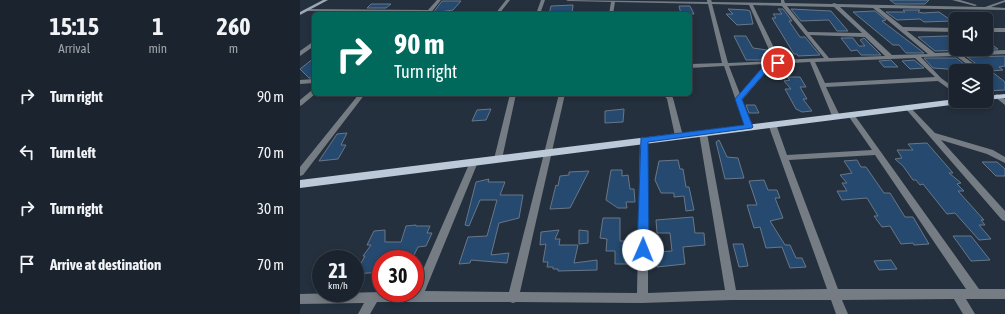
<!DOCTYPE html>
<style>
:root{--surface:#1b242e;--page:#28303a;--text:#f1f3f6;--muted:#a0a4aa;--line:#39414a}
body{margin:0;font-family:"Asap Condensed",sans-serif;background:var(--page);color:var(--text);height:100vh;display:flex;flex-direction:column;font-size:15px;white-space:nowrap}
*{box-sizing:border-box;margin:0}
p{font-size:13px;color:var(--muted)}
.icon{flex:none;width:22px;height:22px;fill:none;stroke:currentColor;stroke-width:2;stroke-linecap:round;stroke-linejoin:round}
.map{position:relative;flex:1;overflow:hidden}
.drawer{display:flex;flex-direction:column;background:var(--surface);width:300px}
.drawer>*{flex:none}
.guide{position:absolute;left:12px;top:12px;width:380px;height:84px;border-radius:6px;box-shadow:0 2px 6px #0003,0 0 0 1px var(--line);background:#00695c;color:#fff;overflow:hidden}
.tools{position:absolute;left:649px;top:12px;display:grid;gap:8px}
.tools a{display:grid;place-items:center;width:44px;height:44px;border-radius:6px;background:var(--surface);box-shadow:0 2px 6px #0003,0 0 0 1px var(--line);font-size:20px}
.speed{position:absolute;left:12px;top:250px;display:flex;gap:8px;font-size:20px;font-weight:700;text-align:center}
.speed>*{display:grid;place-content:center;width:52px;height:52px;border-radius:50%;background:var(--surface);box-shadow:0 2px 6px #0003,0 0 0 1px var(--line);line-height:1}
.speed small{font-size:10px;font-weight:400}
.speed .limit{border:6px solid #d22;background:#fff;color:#111}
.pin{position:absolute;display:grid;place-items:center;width:34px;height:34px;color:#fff;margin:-17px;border:2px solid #fff;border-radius:50%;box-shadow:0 1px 4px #0007}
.me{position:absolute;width:44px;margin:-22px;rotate:1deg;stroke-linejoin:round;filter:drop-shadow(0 0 3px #0008)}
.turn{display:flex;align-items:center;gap:14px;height:84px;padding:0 16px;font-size:18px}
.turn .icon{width:52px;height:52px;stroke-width:2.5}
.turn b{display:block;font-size:28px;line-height:34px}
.eta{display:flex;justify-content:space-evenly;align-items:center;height:68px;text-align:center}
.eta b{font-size:24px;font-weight:700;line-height:28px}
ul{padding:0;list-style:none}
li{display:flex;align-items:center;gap:12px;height:56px;padding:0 16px}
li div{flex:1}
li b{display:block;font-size:15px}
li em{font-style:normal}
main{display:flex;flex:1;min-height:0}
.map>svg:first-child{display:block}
.building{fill:#25496f;stroke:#697787}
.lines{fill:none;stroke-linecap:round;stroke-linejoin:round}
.street{fill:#757c83;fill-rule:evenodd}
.secondary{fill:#9da7b3;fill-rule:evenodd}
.primary{fill:#bbc9d8;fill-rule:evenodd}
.route{fill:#1a73e8;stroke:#114b97}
</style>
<main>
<section class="drawer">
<div class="eta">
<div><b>15:15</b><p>Arrival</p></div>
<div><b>1</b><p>min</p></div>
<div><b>260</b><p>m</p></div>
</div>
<ul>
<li><svg class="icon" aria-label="right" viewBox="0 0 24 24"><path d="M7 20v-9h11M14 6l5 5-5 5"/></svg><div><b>Turn right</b></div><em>90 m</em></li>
<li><svg class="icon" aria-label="left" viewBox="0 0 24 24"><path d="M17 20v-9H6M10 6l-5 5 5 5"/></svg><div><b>Turn left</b></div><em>70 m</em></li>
<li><svg class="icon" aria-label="right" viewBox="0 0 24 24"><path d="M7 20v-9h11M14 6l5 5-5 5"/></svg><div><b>Turn right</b></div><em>30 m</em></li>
<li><svg class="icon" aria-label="arrive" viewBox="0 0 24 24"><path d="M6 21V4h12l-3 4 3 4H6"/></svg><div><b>Arrive at destination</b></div><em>70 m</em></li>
</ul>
</section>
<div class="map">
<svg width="705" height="314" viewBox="0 0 705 314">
<rect width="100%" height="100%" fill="#24303e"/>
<path class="building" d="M590,0H629L625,4H595Z
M142,1H161L153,10L133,13Z
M71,4H91L86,8H67Z
M273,5L272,14H249L251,6Z
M379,6H390L394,14H381Z
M428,9L447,10L450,11L453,24L437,25L426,14H433Z
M478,9H483L492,21H489L500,37H505L520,55L498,56L497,54H494L472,18H476L473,14H482Z
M491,9L531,11L548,31H537L529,20L501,21Z
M603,10H620L618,12L623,13L639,12L652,21L624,22L620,19L597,20L586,12H605Z
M575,11L586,20L582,21L624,53H606L599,45H593L553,12Z
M434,36H446L453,48L467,50L472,60H446Z
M647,36L656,37V49H686V47L694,46L698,49L635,51L618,37Z
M541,38H553L559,46H565L560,40L564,38L581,55H561L557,50L551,51Z
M705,56V66L699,67L703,70L691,71L705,82V90L686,91V71L667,57Z
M14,58V78H9L0,69Z
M624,58H656L674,71L633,68Z
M591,60L598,67H584L579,61Z
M614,60L624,68L610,69L602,61Z
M487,77H500L506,87H500L507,99H503L512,111L502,112L496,109L485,89H491L484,81L490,80Z
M446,105H455L459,113H449Z
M191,109L186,120L172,121L177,110Z
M324,109L323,122L305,123V111Z
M47,133L41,145H46L38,159L19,161L37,134Z
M419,140L427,157L438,158L444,178L425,179L416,142Z
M627,143L653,173H649L661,183L657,184L664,191H658L684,220H681L685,225H679L691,239L679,240L655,213L647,214L623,184L620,185L616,180H613L603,166L595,159L602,158L597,150H613L608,144Z
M378,160L380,169H383L386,187H389L394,210L386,211L384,196L374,197V193H361L355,180L359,161Z
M557,160L561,167H566L584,193H590L605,217H613L629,244L614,245L613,243L601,244L590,226L582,227L574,216H578L567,198L542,200L537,191H547L542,183H547L540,175L552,173L544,161Z
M682,162H697L705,169V176H696Z
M311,170H322V176L328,175L330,189H334L335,202H326L327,208H318L306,200Z
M289,171L270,208L250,209L256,185L258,186L260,176L269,175V172Z
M189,179L188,182H205L200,195H223L219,218L199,223L191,255L209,253L207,263L171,260L170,263L159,264L168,237L187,236L197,200H180L169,226L165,225L176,182Z
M464,180L468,190H477L480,198H475L483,218L470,221L485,245H490L496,258H502L506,267L490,268L482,247L466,248L460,227L454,228L447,205H457L449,181Z
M393,217L395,233H404L405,245L383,247L385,264L357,267L356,252L372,251L370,233H357L356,220Z
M303,218H320V241H330V264H315V251H306L307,239L300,238Z
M116,225V226H130L127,233H132L126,246L118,247L114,255H112L110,259H81V272L55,274L65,256H63L71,245H67L74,231L85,230V242H101L106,226Z
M259,230L255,239H260L259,245H278L274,263L297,260V270L258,271V269H253V267H247L248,262H243L246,244L240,245L241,232Z
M279,230L288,231V243L279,244Z
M653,236H671L690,260L671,261Z
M433,244H443L448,266L439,267Z
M591,260L597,269L579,270L574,261Z"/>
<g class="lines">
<path class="street" d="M137,0H141L130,14H125L126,12L8,11L6,10L8,9L128,10Z
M206,0H210L199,14H195Z
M241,0H245L240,14H236Z
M266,0L407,2V0H411L412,2L481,3V0H484L485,3L532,4L534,3L537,4L685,7L705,0V2L691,7L705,8V10L579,8L603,27L656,28V32L607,31L635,53L705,50V54L663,56L683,71H676L656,56L621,57L641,78L656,89V94L638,81L526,87L540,116L536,118L532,116L510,62L473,64L442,100L453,127L449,129L445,127L424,66L390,68V64L422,63L408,4L315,2L313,14H309L311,2L268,1ZM412,4L449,5L474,61L428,63ZM453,5L482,6L524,58L480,60ZM487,6L534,7L562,33L508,32ZM540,7L573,8L628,54L592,55ZM510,35L565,37L585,56L529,58ZM615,58L635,77L525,83L515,62ZM466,64L440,94L429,66Z
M652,0H660L677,5L675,6Z
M686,28H705V32H686Z
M14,41V46L0,56V51Z
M14,79V83L0,84V80Z
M14,89L15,94L2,105L0,106V100L12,90Z
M59,94H65L3,175L0,176V167Z
M210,94H216L202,159L198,162L194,159Z
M259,94H265L220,292L337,293L340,140L344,138L348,140V293L425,290L399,133L403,131L407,133L436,290L527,289L468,124L472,122L476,124L487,155L572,150L547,114L551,112L553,113L679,289H705V299H666L675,314H663L654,299L542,300L548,314H536L531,300H431L342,303L216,302L213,303L210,302H77L70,314H58L64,303L0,304V294L81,292V293H115V288L170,162L174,159L178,162L125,291L209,292ZM575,155L666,289H538L489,160Z
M312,94H344L341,96L310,97L309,96Z
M363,94H370L373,98L383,136L382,138H379L375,136L367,99Z
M697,94L705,99V105L695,97V95Z
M607,105L609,106L635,133L693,150L705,157V163L687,154L641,140L705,211V221L702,220L605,108L604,107L605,106Z"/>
<path class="secondary" d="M23,0H28L0,15V12Z"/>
<path class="primary" d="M705,94V98L686,100V96Z
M656,99V101H663L659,104L0,188V180Z"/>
</g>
<path class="route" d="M478,61L482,63L481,64L472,65L442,99L453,127L452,128L348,142L349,250L347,254L343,255L339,254L337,250L341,138L444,125L435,99L467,62Z"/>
</svg>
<div class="tools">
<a><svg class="icon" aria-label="sound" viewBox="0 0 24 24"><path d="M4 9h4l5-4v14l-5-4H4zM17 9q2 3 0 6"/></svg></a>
<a><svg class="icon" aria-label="layers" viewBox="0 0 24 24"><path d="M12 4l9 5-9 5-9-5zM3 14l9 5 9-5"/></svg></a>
</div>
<div class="speed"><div>21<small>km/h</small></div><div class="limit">30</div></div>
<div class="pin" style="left:478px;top:63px;background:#d93025"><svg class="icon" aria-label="arrive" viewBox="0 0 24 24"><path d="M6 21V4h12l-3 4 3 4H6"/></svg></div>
<svg class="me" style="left:343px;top:250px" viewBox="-20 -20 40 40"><circle r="19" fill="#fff"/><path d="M0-13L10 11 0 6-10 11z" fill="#1a73e8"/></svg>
<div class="guide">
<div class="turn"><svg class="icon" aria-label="right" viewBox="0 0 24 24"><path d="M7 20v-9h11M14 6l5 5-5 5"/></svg><div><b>90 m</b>Turn right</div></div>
</div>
</div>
</main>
